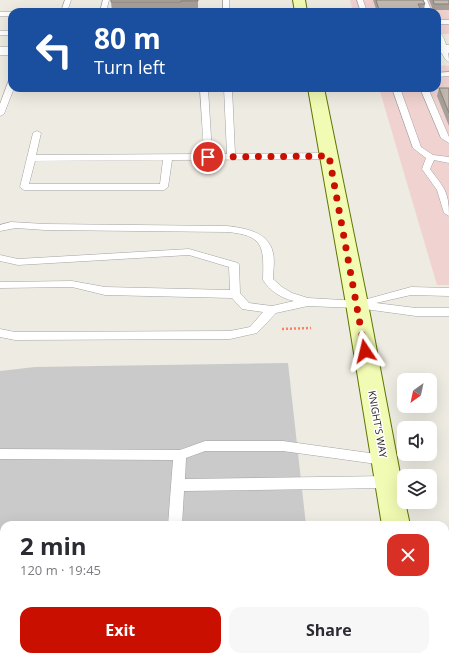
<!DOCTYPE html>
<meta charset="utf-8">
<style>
:root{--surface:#fff;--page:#f7f7f7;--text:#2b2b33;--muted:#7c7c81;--accent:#c90f00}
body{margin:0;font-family:"Open Sans",sans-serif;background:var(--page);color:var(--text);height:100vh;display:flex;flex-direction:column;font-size:15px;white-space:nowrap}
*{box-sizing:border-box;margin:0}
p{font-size:13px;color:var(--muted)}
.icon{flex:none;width:22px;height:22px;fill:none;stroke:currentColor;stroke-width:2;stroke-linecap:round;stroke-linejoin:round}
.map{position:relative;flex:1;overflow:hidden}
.drawer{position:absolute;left:0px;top:521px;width:449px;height:140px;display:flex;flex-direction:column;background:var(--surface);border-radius:12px 12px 0 0;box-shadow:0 4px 16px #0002}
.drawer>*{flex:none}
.guide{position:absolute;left:8px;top:8px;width:433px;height:84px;border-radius:12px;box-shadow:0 4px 16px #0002;background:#1a4fa0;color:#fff;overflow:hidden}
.needle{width:26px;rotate:213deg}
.tools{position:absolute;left:397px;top:373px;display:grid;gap:8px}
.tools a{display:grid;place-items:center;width:40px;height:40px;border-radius:8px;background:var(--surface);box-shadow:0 4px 16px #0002;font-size:20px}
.pin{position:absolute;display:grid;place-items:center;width:34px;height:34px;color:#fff;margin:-17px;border:2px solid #fff;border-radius:50%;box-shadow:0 1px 4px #0007}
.me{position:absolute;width:44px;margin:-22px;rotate:350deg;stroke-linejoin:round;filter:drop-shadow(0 0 3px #0008)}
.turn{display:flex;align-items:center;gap:14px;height:84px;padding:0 20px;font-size:18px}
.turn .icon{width:52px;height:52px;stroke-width:2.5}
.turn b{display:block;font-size:28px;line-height:34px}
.round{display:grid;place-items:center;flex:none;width:42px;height:42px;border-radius:12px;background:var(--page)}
.head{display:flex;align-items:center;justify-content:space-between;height:68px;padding:0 20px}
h1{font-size:24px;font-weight:700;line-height:30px}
.cta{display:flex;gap:8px;margin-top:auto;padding:8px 20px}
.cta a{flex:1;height:46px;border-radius:12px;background:var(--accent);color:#fff;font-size:16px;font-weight:700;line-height:46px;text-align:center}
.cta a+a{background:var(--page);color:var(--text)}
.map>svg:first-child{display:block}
.commercial{fill:#f0d3d0}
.religious{fill:#cacaca}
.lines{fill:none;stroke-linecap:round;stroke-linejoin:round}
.service-casing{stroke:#a3a3a3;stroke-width:1}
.minor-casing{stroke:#a3a3a3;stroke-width:1}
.secondary-casing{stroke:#607502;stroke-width:2}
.path{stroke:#fd7f64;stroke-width:2.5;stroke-dasharray:2 2;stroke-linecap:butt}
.service{fill:#fff;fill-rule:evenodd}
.minor{fill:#fff;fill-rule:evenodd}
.secondary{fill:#f2fbb3;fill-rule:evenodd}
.wall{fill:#a7a098}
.shaded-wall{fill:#88827c}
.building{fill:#c2bab1;stroke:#88827c}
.route{stroke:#c90f00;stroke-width:7;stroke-dasharray:0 12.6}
.labels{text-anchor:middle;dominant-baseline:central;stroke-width:3;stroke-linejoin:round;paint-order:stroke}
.street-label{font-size:10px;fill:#1c1c1c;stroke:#fff}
</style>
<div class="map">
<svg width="449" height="661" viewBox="0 0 449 661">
<rect width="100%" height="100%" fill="#eeebe2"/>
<path class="commercial" d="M350,0H449V34H437V12H353Z
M437,65L449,66V285H437L379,88H437Z"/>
<path class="religious" d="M288,363L306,525H4V657H320L321,661H0V371L35,367Z"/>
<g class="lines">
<defs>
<path id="service" d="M65,0H71L67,12H61Z
M103,0H109L106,12H100Z
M223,0H229V12H223Z
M357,0H363L367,12H361Z
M421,0H427L432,12H426Z
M0,12H12V16H0Z
M437,20H449V24H437Z
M437,30C445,34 449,54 449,62C441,59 437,38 437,30Z
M0,31H12V35H0Z
M449,72V76L437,77V73Z
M9,80H12V88H14L4,114L0,116V104Z
M200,88H208L212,154H227L224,88H232L235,154L329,153L333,156L329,159L172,160L168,187L164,190H24L20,187L33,133L37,131L41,133L36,155L204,154ZM163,160L160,184H29L35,161Z
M392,88H400L421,147L433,155L449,157V163L434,160L430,169C444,188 449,191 449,216L444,213L437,190L422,169L426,158L413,148Z
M420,88H428L449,137V143L441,138Z
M11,222L45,224L227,226C245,228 269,232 273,253C275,262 273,271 273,279L282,287L292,293L308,298L360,301L411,287L449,288V296L411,295L376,303L416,308H449V316H416L357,308L308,306L276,313L257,333L230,339L15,340L0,337V329L15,332L230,331L250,327L263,312L242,309L232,298L105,295L72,287L0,288V282L72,281L105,287L230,290L229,267L189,255L18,265L0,261V255L18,259L189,249L238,263L239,265L240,293L249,303L272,306L294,301C281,298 270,291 263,280C264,247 264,235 227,232L45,230L16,228L0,231V225Z
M205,441H283L384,455L389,456L390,460L389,464L384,465L283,451H205L186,458L185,479L388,476L393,478L395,482L393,486L388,488L184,491L182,525H168L173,460L0,459V449L180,450Z
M157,657H173V661H157Z"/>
<path id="minor" d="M437,45H449V53H437Z
M0,47H12V55H0Z"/>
<path id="secondary" d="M293,0H305L307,12H295Z
M308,88H324L368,304L404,495V502H405L410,525H382L346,304Z
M404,657H436L437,661H405Z"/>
</defs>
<use href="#service" class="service-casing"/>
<use href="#minor" class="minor-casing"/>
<use href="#secondary" class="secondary-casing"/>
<path class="path" d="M282,329L311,328"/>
<use href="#service" class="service"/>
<use href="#minor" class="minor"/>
<use href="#secondary" class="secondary"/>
</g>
<path class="wall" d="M198,0V10H182V12L112,11L111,2Z
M373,0H423L425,4L424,10H421L420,12H377Z
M429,0H449V10H433Z
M439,88H449V126L437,96Z"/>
<path class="shaded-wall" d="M58,657H61L62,661H58Z"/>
<path class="building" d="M111,0H198V1H181V2H111Z
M376,0H423L425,4H418L421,10H379Z
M433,0H449V4H434Z
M439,88H449V113Z
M0,649L4,650V657H58V661H0Z"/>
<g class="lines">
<path class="route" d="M208,157L329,156L365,351"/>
</g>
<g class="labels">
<g class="street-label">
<text transform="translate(378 424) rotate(80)">KNIGHT'S WAY</text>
</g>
</g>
</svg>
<div class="tools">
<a><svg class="needle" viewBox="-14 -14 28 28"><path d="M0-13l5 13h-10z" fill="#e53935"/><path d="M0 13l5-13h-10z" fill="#7c7c81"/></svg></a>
<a><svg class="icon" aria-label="sound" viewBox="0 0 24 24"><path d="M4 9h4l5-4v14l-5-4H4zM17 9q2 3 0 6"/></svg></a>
<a><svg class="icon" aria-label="layers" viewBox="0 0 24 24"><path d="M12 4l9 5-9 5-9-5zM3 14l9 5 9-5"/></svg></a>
</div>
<div class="pin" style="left:208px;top:157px;background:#d93025"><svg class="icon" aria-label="arrive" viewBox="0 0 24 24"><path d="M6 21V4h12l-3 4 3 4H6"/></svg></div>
<svg class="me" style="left:365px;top:351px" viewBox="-20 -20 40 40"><path d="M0-17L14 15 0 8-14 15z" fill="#c90f00" stroke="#fff" stroke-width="4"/></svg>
<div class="guide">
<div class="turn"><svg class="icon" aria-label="left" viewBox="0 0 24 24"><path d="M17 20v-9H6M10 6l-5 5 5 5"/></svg><div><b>80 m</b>Turn left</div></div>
</div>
<section class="drawer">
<div class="head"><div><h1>2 min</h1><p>120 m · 19:45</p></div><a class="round" style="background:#d93025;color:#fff"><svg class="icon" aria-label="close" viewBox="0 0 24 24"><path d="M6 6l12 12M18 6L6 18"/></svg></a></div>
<div class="cta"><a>Exit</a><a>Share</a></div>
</section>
</div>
